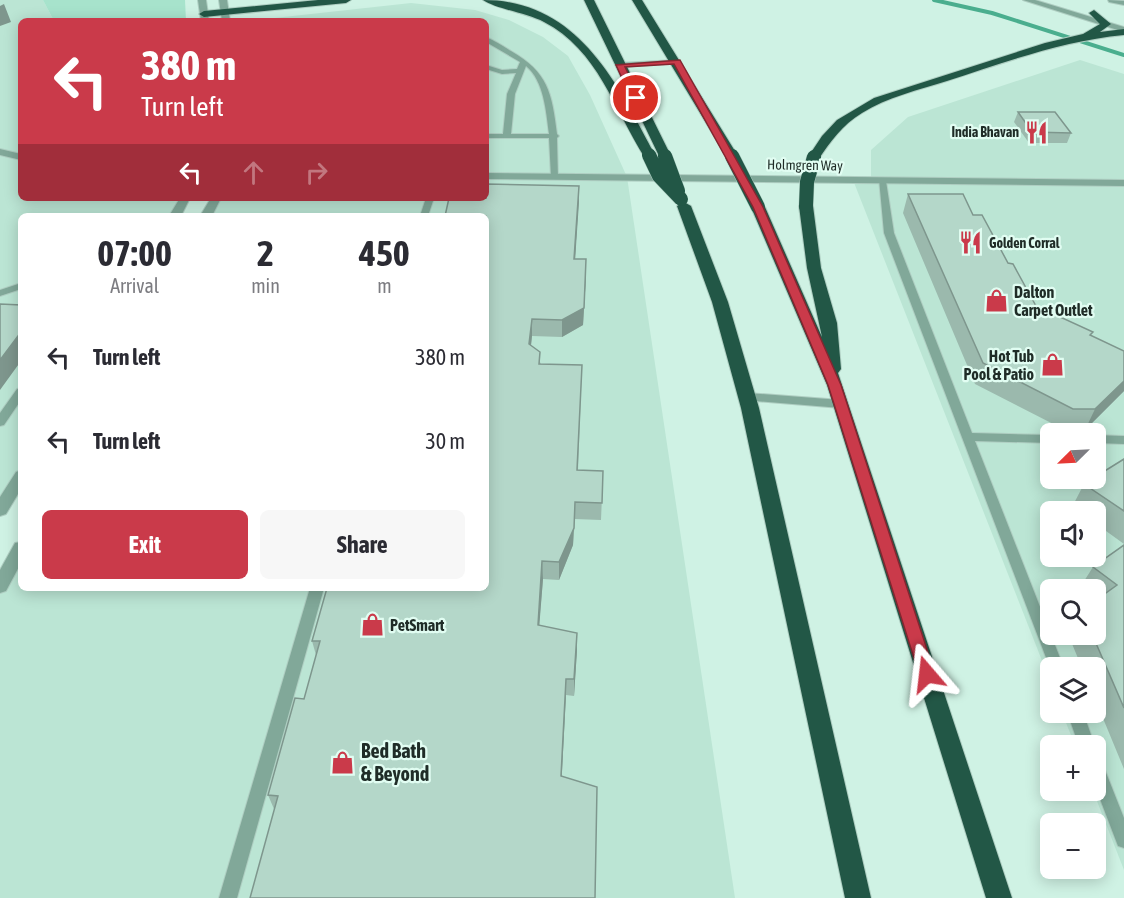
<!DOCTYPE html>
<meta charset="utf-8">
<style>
:root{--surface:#fff;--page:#f7f7f7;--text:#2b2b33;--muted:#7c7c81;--accent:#ca3a4a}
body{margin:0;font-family:"Asap Condensed",sans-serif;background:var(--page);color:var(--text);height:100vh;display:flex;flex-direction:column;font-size:22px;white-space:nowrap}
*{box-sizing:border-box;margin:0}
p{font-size:20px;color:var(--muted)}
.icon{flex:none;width:33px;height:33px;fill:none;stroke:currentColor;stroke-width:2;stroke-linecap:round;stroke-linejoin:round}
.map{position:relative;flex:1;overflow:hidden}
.side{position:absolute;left:18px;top:213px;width:471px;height:378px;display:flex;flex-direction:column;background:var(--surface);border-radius:9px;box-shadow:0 3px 15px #0003}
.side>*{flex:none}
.banner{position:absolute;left:18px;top:18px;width:471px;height:183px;border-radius:9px;box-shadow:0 3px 15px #0003;background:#ca3a4a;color:#fff;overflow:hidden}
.needle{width:39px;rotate:246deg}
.fabs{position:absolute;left:1040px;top:423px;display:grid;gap:12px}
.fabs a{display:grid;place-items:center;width:66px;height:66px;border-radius:9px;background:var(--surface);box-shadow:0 3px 15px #0003;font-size:30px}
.pin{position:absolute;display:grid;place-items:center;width:51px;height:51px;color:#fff;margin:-26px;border:3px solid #fff;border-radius:50%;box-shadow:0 2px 6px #0007}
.me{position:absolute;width:66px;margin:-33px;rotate:343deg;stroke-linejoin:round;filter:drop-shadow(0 0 4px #0008)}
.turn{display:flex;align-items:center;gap:21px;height:126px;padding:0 24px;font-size:27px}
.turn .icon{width:78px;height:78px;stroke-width:2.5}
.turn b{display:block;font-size:42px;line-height:51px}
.lanes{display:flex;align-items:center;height:57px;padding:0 24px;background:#0003;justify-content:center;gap:30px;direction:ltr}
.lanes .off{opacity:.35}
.eta{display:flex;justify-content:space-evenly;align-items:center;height:102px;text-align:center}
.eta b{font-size:36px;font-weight:700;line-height:42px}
.button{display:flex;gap:12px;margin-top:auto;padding:12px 24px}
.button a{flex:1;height:69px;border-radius:9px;background:var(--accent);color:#fff;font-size:24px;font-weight:700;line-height:69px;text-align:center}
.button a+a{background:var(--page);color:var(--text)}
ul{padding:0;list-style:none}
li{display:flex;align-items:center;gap:18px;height:84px;padding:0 24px}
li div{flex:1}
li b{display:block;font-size:22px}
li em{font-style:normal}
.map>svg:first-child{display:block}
.built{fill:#bbe5d4;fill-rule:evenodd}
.green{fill:#a7e3cc}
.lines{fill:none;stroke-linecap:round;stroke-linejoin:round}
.stream{stroke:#4aae8e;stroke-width:4}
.service-casing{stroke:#afcec2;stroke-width:2}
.minor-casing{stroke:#afcec2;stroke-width:2}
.tertiary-casing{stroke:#afcec2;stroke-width:2}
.motorway-casing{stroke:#afcec2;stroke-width:2}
.service{fill:#81a899;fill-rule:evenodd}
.minor{fill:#81a899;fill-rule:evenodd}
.tertiary{fill:#81a899;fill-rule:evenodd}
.motorway{fill:#225746;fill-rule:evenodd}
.motorway-bridge-casing{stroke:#afcec2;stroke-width:15;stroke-linecap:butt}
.motorway-bridge{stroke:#225746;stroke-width:14}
.wall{fill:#9bb9ad}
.shaded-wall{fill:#7e968d}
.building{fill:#b4d7c9;stroke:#7e968d;stroke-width:1.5}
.route{fill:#ca3a4a;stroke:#832630;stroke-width:1.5}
.labels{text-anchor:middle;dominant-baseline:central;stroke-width:4.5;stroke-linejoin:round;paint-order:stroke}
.far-poi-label{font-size:14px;font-weight:bold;fill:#1f2c27;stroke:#e1fdf2;text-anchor:end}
.far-street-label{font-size:14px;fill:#1f2c27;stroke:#e1fdf2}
.poi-label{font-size:16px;font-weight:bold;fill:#1f2c27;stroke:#e1fdf2;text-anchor:start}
.near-poi-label{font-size:20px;font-weight:bold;fill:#1f2c27;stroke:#e1fdf2;text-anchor:start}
</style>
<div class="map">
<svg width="1124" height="898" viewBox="0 0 1124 898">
<rect width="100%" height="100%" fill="#cff2e4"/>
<path class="built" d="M0,0H43L54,21H21V198H185L175,216H21V476L0,510Z
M411,3L475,10L509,20L543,37L568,56L590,95L627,177L735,898H0V586L21,548V588H486V216H206L216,198H486V21H247Z
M1080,60L1124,74V870L1093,791L1095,746L1075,745L1062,713L1095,712V668H1050V681L853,180H871V150L908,117ZM1050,434H1095V478H1050ZM1050,512H1095V556H1050ZM1050,590H1095V634H1050Z"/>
<path class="green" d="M43,0H185L186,21H54Z"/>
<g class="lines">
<path class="stream" d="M934,0L992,13L1124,55"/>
<defs>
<path id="service" d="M486,37C495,41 503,46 511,51C548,72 552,93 557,134L559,136L557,138L558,179L551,177L549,138H486V134H503L507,94L516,73L502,74L486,69V65L502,70L517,69L520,62L486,42ZM526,66C544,81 546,111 549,134H511L515,94Z
M677,60L680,62L679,63L620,67L616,65L620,63Z
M879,179L886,181L894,233L972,433L1050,435V443L975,441L1064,668H1050L884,233Z
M426,198H434L428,216H420Z
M21,283V289L0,296V290Z
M21,388V400L4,425L0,426V413L17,389Z
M747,393L841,400L847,404L841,408L743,400L741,397L743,394Z
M1095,435L1124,436V444L1095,443Z
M310,588H324L237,898H219Z
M1067,712H1083L1095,746H1079Z
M1095,757L1101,760L1124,818V848L1118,846L1095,786Z"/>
<path id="minor" d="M1108,0L1124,1V5L1109,2Z"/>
<path id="tertiary" d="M198,0H206L209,21H201Z
M219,0H227L230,21H222Z
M1023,0H1035L1124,27V32Z
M0,149L21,154V160L0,155Z
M486,173L1124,180V186L486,179Z
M180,198H190L181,216H169Z
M211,198H221L212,216H200Z
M21,470V489L6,514L0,516V497L16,472Z
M21,542V563L6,591L0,593V570L15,543Z"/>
<path id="motorway" d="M318,0H351L346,3L204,17L199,14L204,11Z
M483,0C578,0 617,83 655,155L653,158H645C614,109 598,50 544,22C527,13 496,9 483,0Z
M584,0H594L671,156L669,159L659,156Z
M632,0H642L738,156L736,159L726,156Z
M1094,10L1111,24L1100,32L1124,29V35C1062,41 1006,62 947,81C919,90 887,97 862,113C842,125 831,141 818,160L808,157L822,136L837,120L874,98L1045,43L1083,34L1100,24L1089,13Z
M684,202L691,206L728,302L759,408L871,898H845L741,408L712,302L677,206Z
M806,202L813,206L821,268L837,323L841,369L838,373L1012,898H986L827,385L751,207L758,203L765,207L822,337L807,268L799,206Z"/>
</defs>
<use href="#service" class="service-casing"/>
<use href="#minor" class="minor-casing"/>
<use href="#tertiary" class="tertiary-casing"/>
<use href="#motorway" class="motorway-casing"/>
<use href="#service" class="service"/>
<use href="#minor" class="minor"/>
<use href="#tertiary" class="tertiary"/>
<use href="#motorway" class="motorway"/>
<defs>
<path id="motorway-bridge" d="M649,155L659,176L681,199
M665,156L678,191
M732,156L758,207
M806,206L807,182L814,157"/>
</defs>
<use href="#motorway-bridge" class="motorway-bridge-casing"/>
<use href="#motorway-bridge" class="motorway-bridge"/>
</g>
<path class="wall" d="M1018,112L1071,133L1067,143H1029L1014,122Z
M579,186L575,259L586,276L583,325L562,337L532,336L531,346L541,364L582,365L578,470L603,471L601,520L575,519L573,545L559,580L543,579L539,625L577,650L574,696L566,695L274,809L268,795L304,699L316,655L312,641L486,588V216Z
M908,194L973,215L1008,263L1036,306L1091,336L1124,391L1085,430L1063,429L975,384L903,213Z
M1124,459V544L1095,523V512H1079L1072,507L1084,484Z
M1124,545V769L1095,699V668H1082L1068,634H1095V590L1079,589L1093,567Z"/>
<path class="shaded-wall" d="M4,4L11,22L0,26V6Z
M579,186V202L574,276V259Z
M586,276L583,325L562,337V320Z
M532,319V336L529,361V344Z
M21,332V361L0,390V360Z
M1124,381V391L1085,430L1095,409Z
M575,502L573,545L559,580V562Z
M542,561L543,579L538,642V625Z
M577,633V650L574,696V679Z
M566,679V695L561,791V776Z"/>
<path class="building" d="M1018,112H1055L1071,133L1032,132Z
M486,184L579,186L574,259H586L584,308L562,320L532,319L529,344L540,352L539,364L582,365L577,470L603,471L602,503L575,502L574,528L559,562L542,561L538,625L577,633L574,679H566L561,776L597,787L595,898H250L278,796L268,795L295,698L304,699L320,641H312L327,588H486V216H445L449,198H486Z
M908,194H963L973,215H982L1008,263L1013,264L1036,306L1093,332L1090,335L1124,351V381L1095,409H1073L983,363Z
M0,304L21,305V332L0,360Z
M1124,459V511L1084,484L1093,478H1095V477Z
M1124,545V708L1092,634H1095V601L1117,585L1093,567Z"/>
<path class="route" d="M680,60L763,207L841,385L935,674L933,679L927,681L921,679L919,674L828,385L753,207L674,64L625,67L640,98L636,100L631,98L616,65Z"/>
<defs>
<symbol id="restaurant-bare" viewBox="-9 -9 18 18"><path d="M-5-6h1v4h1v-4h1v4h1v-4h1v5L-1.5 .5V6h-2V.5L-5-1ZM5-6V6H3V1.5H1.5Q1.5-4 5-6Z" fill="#ca3a4a" stroke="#e1fdf2" stroke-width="2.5" paint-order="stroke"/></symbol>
<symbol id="shop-bare" viewBox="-9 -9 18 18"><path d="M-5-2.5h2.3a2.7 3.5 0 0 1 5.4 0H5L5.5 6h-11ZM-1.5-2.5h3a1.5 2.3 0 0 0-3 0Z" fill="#ca3a4a" stroke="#e1fdf2" stroke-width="2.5" paint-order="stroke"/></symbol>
</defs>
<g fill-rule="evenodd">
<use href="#restaurant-bare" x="1020" y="116" width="33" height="33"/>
<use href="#restaurant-bare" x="954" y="226" width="33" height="33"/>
<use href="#shop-bare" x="980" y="284" width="33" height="33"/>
<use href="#shop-bare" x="1036" y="348" width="33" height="33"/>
<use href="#shop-bare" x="356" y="608" width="33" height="33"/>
<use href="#shop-bare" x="326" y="746" width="33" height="33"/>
</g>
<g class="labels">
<g class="far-poi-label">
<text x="1019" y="132">India Bhavan</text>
<text x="989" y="243" text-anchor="start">Golden Corral</text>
</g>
<g class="far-street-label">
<text transform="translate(805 165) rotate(1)">Holmgren Way</text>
</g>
<g class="poi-label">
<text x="1014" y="292">Dalton<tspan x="1014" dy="18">Carpet Outlet</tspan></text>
<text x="1034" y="356" text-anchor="end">Hot Tub<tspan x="1034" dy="18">Pool &amp; Patio</tspan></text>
<text x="390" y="625">PetSmart</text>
</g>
<g class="near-poi-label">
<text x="361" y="750">Bed Bath<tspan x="361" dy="23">&amp; Beyond</tspan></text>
</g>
</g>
</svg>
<div class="fabs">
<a><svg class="needle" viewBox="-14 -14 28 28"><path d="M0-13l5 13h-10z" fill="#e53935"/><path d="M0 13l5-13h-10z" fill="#7c7c81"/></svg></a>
<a><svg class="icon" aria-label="sound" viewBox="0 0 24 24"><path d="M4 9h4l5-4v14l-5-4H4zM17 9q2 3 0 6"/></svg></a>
<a><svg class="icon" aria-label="search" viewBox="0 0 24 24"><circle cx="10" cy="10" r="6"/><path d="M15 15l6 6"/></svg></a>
<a><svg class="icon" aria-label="layers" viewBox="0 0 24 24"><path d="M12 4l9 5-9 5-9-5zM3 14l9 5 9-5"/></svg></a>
<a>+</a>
<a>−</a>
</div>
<div class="pin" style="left:636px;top:98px;background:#d93025"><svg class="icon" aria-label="arrive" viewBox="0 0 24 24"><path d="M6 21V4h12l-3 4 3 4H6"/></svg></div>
<svg class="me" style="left:927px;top:674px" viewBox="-20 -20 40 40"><path d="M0-17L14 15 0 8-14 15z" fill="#ca3a4a" stroke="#fff" stroke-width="4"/></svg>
<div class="banner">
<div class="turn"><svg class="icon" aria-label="left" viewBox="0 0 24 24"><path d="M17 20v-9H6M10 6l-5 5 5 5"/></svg><div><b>380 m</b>Turn left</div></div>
<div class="lanes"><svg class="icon" aria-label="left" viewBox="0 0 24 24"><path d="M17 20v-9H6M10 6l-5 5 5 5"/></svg><svg class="icon off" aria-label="ahead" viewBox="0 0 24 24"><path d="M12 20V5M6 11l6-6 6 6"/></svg><svg class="icon off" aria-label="right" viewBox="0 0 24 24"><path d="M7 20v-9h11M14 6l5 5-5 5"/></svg></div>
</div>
<section class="side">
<div class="eta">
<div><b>07:00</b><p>Arrival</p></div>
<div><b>2</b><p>min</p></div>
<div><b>450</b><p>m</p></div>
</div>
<ul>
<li><svg class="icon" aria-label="left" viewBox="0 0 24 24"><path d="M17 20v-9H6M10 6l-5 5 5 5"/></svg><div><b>Turn left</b></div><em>380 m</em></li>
<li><svg class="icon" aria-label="left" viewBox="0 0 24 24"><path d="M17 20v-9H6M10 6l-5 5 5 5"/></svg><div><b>Turn left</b></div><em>30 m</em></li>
</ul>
<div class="button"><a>Exit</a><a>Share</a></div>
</section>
</div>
